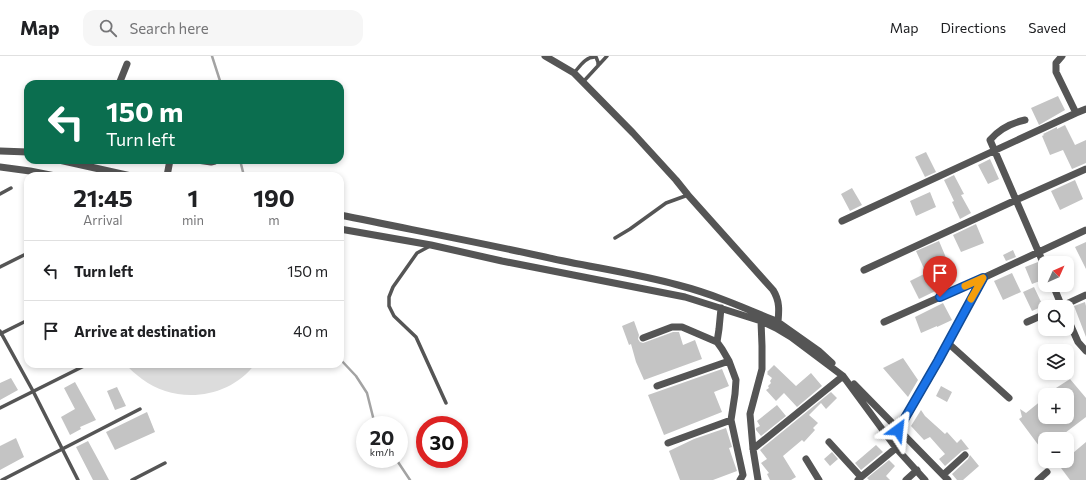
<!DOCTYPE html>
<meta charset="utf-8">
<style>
:root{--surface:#fff;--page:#f6f6f6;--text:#202124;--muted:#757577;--line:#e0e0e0}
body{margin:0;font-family:Commissioner,sans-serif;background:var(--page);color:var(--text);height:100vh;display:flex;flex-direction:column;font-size:15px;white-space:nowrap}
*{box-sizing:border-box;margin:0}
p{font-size:13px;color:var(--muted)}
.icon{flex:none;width:22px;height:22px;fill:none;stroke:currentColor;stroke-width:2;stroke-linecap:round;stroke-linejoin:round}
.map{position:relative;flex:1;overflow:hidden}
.drawer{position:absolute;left:24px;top:116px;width:320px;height:196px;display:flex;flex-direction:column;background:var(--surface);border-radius:12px;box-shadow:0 2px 6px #0003}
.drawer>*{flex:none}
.top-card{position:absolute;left:24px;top:24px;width:320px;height:84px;border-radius:12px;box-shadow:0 2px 6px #0003;background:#0b6e4f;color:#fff;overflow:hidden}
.needle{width:26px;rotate:45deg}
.buttons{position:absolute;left:1038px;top:200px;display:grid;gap:8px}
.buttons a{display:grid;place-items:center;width:36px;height:36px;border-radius:8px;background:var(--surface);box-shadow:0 2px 6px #0003;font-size:20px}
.speed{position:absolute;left:356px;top:360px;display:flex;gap:8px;font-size:20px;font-weight:700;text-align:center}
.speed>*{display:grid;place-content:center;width:52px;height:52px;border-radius:50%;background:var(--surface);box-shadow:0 2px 6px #0003;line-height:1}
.speed small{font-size:10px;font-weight:400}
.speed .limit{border:6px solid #d22;background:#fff;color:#111}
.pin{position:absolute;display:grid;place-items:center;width:34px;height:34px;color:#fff;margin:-41px -17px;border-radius:50% 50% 50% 0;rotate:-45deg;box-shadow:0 0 4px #0007}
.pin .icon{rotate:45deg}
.me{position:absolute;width:44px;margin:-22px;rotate:30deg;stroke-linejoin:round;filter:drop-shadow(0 0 3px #0008)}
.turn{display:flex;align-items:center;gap:14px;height:84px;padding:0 16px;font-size:18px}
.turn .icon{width:52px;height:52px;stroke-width:2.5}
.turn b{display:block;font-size:28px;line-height:34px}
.eta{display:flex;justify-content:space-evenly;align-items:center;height:68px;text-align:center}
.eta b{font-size:24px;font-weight:700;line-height:28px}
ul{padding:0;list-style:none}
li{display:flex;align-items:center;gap:12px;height:60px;padding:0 16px;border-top:1px solid var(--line)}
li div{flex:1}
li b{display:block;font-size:15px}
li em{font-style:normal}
header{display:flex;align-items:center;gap:24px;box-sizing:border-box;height:56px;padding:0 20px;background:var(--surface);border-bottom:1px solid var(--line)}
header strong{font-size:19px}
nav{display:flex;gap:22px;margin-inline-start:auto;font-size:14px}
.search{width:280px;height:36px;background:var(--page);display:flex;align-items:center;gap:10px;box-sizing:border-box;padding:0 14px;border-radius:12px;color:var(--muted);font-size:15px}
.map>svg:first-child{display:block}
.green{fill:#dcdcdc}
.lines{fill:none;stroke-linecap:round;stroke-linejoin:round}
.stream{stroke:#a3a3a3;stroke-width:2.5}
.building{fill:#c4c4c4}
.lane{stroke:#555;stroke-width:3.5}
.street{stroke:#555;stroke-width:7}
.route-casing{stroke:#114b97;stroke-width:10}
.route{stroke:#1a73e8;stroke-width:7}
.slow{stroke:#f59e0b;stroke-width:7}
</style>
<header>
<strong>Map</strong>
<div class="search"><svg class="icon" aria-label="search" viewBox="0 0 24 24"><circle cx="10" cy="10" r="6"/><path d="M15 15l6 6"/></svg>Search here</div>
<nav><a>Map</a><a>Directions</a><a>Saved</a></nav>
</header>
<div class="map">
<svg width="1086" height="424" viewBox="0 0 1086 424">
<rect width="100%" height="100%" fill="#fff"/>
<path class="green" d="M126,308H255C229,343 176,349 142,323C136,318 130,314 126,308Z"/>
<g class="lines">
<path class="stream" d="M212,0L221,28
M240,104L244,120
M340,303L356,320L367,337L375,369
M396,403L410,424"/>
</g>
<path class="building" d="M1058,40L1065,54L1039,69L1031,52Z
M1065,69L1075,89L1086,84V107L1072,113L1063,94L1050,99L1042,80L1044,79L1043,78L1057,71V73Z
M926,96L936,116L925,121L915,101Z
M990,103L999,123L988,128L978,109Z
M954,119L964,138L961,139L971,157L960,163L952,146L954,145L944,124Z
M1075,124L1083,143L1060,154L1051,135Z
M852,132L862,149L850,155L841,138Z
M930,136L936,151L916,160L910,145Z
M976,168L984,187L961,196L953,179Z
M939,185L947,204H945L956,225L919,243L910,225L926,217L916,195Z
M1086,186V213L1075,191Z
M1013,194L1016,201L1006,205L1003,199Z
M1038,206L1045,223L1032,228L1025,211Z
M1012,217L1021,236L1003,244L994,225Z
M1034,231L1043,250L1032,255L1023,236Z
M1085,246L1086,250V281L1074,250Z
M943,247L952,264L937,271V270L921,277L915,261Z
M634,265L639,279L638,283L640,286L643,287L673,276H679L683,289L695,284L702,303L644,324L636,306L631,288L629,289L622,270Z
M903,302L918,324L908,341L883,312Z
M774,309L796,330L811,317L822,330L797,351L784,337L776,345L766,334L769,332L768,330L771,327L770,325L772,322L767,318L768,317L767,316Z
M722,313L729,330L714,336L722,356L664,379L648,339Z
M11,322L18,334L0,344V327Z
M1070,323L1086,342V361L1057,383H1045V398L1019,363L1022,361L1020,353L1026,357L1042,344L1045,348V361H1067V339H1045Z
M75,326L96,364L80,371L81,373L70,379L61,361L75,353L64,332Z
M941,330L952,336L947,346L936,340Z
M117,331L126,350L115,354L107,335Z
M831,336L837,342L826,353L821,347L809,359L818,367L813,372L815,374L804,386L802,384L783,400L796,421L791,424H770L767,418L769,417L761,407L767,403L760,394Z
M777,349L786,360L761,380L756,374V372L760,370L757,365Z
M921,354L925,360L945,378L947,376L957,387L961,383L969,393L962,395L945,410L939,403L945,398L930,381L924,384L911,370Z
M147,356L155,376L115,394L106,376Z
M726,372L732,391L729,392L737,415L713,424H680L669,395L694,383Z
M16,382L24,401L0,414V390Z
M88,385L100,407L109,424H93L76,391Z
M1086,386V424H1070L1058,408L1063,405H1067V402Z
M876,389L883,396L861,414L855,407Z
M832,396L838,403L830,410L824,403Z
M970,399L979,410L963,424H957L952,418L968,403Z
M889,404L895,410L886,420L890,424H869L867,422Z"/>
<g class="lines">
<path class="lane" d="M574,17C580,10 586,0 596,1L598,6V10
M583,26L607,0
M0,138L11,132
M615,182L630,173L666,147L688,139
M430,190L417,197L393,231L389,241V250L394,260L416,281L446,347
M0,211L28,197
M0,275L33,335L78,424
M0,278L28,264
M0,352L88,308
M2,424L140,353
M132,424L165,407"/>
<path class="street" d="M545,0L574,17L633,77L676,124L688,139L773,234C780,245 779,255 778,266L819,295L832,307
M119,28L127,8
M1076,57L1086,53
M1025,64C1011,67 1000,72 990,84L1045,211
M0,95L28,96
M59,104L131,120
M197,104L211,106L215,105V104
M0,111L30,115L55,120
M167,120L170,104
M340,159C408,173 477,186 545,201C589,211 634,217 678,229C713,238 745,252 778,266
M842,165L1076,57L1056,16V7L1062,0
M340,173L431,189L502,205L685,241L761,265L776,272L791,281L843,320L896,392L925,424
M864,214L1016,144L1086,113
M1053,229L1062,251
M1060,251L1086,239
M1067,261L1078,286L1086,295
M884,266L983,222L1086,174
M1027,266L1045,258
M643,282L672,271H682L717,286L722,293L729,305L736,324L735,338L731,364L743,419L740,424
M717,286L719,273L721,252
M948,287L1009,342
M854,328L948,424
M657,330L729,305
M899,374L939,305L983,222
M829,386L861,421L858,424
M668,387L731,364
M753,393L843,320
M806,403L819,424
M943,419L965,399
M861,421L896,392
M758,424L753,393L750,358L762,313V290L761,265
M906,424L917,414
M1038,424L1047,416"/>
</g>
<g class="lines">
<defs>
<path id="route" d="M898,374L938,305L983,222L940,241"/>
</defs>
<use href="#route" class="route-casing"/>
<use href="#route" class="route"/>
<path class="slow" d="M965,230L983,222L971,243"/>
</g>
</svg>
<div class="buttons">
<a><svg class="needle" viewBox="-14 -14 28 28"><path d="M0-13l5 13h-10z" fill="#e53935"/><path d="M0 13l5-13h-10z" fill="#757577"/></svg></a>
<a><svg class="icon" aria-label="search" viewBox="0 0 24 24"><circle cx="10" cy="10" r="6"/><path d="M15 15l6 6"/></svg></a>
<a><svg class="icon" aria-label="layers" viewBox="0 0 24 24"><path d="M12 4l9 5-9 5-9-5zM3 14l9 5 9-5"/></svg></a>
<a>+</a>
<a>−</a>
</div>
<div class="speed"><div>20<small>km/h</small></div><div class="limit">30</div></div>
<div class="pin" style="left:940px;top:241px;background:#d93025"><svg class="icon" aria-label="arrive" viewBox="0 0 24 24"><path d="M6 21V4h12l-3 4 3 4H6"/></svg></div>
<svg class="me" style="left:898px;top:374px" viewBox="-20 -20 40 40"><path d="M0-17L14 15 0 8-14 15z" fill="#1a73e8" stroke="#fff" stroke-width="4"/></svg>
<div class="top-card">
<div class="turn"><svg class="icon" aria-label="left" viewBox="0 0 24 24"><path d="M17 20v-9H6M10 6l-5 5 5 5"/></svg><div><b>150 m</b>Turn left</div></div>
</div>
<section class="drawer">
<div class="eta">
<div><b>21:45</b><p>Arrival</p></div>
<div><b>1</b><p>min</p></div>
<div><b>190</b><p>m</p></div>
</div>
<ul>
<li><svg class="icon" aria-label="left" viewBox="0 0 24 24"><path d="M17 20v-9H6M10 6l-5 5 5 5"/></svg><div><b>Turn left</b></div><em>150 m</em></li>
<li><svg class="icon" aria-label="arrive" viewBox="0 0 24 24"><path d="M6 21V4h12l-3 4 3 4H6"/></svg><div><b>Arrive at destination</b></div><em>40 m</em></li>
</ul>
</section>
</div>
